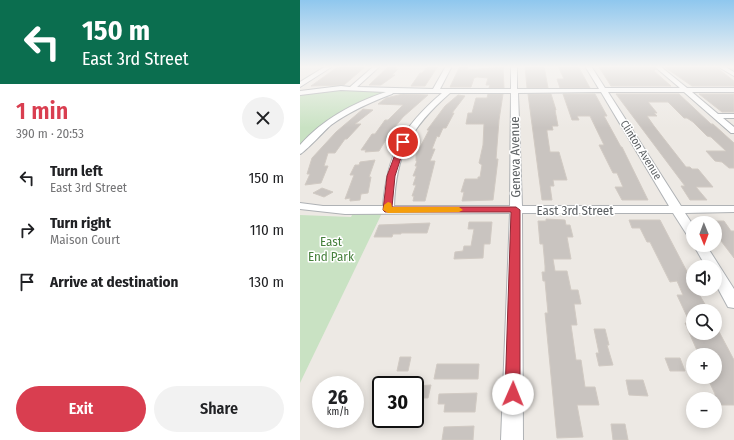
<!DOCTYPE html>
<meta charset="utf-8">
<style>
:root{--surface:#fff;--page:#f2f2f2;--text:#202124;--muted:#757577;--accent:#d93e50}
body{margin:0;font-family:"Fira Sans Condensed",sans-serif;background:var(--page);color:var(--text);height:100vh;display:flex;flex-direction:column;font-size:15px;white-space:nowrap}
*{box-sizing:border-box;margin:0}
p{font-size:13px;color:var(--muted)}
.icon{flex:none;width:22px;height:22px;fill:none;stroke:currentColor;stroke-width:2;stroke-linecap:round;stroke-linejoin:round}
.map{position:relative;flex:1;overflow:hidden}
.details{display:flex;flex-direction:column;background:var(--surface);width:300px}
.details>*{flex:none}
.hud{background:#0b6e4f;color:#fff;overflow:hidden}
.needle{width:26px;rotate:179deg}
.tools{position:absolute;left:386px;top:216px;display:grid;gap:8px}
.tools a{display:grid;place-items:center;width:36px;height:36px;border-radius:50%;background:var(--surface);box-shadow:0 2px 10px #0003;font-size:20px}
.speed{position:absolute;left:12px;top:376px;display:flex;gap:8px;font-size:20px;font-weight:700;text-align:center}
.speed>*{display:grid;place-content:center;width:52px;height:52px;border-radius:50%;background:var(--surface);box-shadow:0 2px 10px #0003;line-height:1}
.speed small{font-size:10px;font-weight:400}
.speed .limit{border:2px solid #111;border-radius:6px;background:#fff;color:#111}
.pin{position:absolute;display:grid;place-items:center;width:34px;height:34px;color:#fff;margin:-17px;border:2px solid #fff;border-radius:50%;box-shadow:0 1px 4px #0007}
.me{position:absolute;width:44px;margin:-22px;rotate:1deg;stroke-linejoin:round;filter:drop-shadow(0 0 3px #0008)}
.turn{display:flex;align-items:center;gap:14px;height:84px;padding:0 16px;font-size:18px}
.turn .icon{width:52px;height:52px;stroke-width:2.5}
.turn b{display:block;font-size:28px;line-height:34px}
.round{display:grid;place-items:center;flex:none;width:42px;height:42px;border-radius:21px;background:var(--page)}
.overview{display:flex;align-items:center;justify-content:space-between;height:68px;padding:0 16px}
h1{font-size:24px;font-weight:600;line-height:30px;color:var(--accent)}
.cta{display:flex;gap:8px;margin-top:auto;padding:8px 16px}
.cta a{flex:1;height:46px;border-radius:24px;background:var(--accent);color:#fff;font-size:16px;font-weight:600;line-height:46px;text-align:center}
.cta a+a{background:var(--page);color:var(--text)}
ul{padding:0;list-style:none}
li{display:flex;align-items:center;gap:12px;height:52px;padding:0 16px}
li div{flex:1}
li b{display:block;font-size:15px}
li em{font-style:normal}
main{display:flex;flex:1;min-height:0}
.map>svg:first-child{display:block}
.green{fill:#c9e2c3}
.building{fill:#c9c4c0;stroke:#d1cac3}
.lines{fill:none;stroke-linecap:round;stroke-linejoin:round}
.minor-casing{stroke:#afb2b5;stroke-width:2}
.minor{fill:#fff;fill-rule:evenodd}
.route{fill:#d93e50;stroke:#8d2834}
.slow{fill:#f59e0b}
.labels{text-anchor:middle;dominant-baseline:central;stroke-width:3;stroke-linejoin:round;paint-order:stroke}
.far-street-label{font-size:11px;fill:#5c6063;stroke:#fff}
.street-label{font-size:13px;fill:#5c6063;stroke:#fff}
.park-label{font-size:13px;fill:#47813d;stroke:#fff}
</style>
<main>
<section class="details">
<div class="hud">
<div class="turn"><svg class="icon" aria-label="left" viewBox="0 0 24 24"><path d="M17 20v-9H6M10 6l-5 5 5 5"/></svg><div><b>150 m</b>East 3rd Street</div></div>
</div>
<div class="overview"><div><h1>1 min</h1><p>390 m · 20:53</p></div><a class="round"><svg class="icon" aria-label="close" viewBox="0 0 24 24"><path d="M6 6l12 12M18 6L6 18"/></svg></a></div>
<ul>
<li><svg class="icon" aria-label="left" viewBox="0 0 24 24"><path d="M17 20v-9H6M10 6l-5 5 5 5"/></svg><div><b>Turn left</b><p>East 3rd Street</p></div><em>150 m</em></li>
<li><svg class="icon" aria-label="right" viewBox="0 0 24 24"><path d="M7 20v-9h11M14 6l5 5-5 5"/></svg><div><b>Turn right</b><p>Maison Court</p></div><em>110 m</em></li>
<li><svg class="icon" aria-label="arrive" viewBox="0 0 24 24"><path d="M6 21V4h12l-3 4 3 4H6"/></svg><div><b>Arrive at destination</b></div><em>130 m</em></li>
</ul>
<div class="cta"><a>Exit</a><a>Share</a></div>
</section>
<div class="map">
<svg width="434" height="440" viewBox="0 0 434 440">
<rect width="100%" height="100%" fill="#ede9e4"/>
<path class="green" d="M29,89L87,92L65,100L0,146V94Z
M53,213H82L0,383V215L51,217Z"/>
<path class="building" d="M42,66H66L44,85L11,86L36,68Z
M89,66H98L95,69H98L92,75H95L81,85H69Z
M128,66H138L125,86H111L120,73H122Z
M160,66H168L167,70L203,67L204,88H189L190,85H186L188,78L177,77L174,78L171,87H150Z
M225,66H244L248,88H227Z
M258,66H278L290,88H260L257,79H264Z
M353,66L356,69L354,71L371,86H311L299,67Z
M363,66L416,67L434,81V86H392Z
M103,94L128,95L103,117L90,133L79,151L65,152L66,150H61L72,134H75L85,120H88L103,105L78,104L86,98Z
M188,94H203L199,120L196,159H198L193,200L162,201L164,192H161L165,179H178V177H180L182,165L179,163L183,145L184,124H166L168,113H172L176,98H187Z
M228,94H251L256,110H255L258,126H252L253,130H247V132L250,152H259L267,180H253L254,186H250L252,200H242Z
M263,94H295L307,116H304L321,147H322L348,200H322L315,187H323L317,173H313L299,145H304L290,116H277L279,120H272Z
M316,94H379L411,124H413L434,143V168H429L422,162L415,161L406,151H426L411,137L407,136L393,122L387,118H384L368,102H348L357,113H354L357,116H347L354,126L386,167H390L392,169H398L413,187H396L407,200H390L381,186H385Z
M399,94H434V112H422Z
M158,95L165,96L152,113H154L146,128H143L139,137L137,136L132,149H135L130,161H135L125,201H113L114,196H112L116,185H113L116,176H113L117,166H115L117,161H116V155L129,130H127L145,106Z
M63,109L73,110L55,124H61L47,139H45L35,153H28L24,166H28L21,183L5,185L10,174H7L12,158L36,132Z
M75,160L69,177H71L68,193L61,194L60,200L50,201V198L45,199L54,175H50L55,165H59L60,162Z
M22,188L33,192L24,197L13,193Z
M246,219L265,220L266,225H270L273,237H267L271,259H253L255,271H267L271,290H278L281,304H274L277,325H271L276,360H281L285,387H295L299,405H277L283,437L257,438L245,313H248L245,281H243L242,272H245V266L243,244H240L238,221H246Z
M329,220H360L393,283V289H396L409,311H393V333H415V324L434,360V405H415V394L407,377H415V355H399L385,323H390L377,295H383L377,281L370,282L350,242H347L340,228H332Z
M415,221H424L431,231H434V258L415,233Z
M169,222H192L190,244H184L183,258L154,259L155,252L163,251L164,246H171L174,229H168Z
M130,223L127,233H101V234H93L92,237H74L79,225Z
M294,329H305L309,345H307L313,365L299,366L296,353H299Z
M100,357H111L108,371H97Z
M365,358H380L385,371H370Z
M137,364H179L178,379H134Z
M326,380H343L348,396L329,395Z
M131,385L128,398H115V386Z
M177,393L175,412H144L145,404H138L139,394Z
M311,424H325L328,440H313Z
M174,426L173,440H142L144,427Z"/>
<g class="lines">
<defs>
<path id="minor" d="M26,66H33L0,87V82Z
M74,66H80L57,87L133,89L146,66H152L140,89H211V66H217V89H299L285,66H291L305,88H380L354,66H360L387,88H434V92H392L418,114H434V118H423L434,127V133H431L384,92H308L381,206H434V212L385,213L393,225V239L389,238L373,213H222L223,440H201L210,213L45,214L0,209V203L23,206H83C87,155 102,127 142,93H93L92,94C71,102 50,111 31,125C25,130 5,152 0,154V145C23,119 53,103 86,92L41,90L0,95V91L41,86L50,87ZM301,92L369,206H222L218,93ZM150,93H211L210,206H94C96,154 110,128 150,93Z
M417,66H424L434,72V76Z
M393,244L406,245L434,289V308L428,307L415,283V267H406Z"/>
</defs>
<use href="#minor" class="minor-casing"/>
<use href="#minor" class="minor"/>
</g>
<linearGradient id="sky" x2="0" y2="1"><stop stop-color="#8fc7ee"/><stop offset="0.52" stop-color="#f7f5f3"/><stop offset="1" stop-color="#f7f5f3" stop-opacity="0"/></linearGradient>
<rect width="434" height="128" fill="url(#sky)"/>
<path class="route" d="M100,141L106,142L95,176L92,207H216L220,210V394L218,399L213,401L207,399L205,394L211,212H85L83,210L87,176Z"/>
<path class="slow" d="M88,202L91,203L92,207H159L163,210L159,212L88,213L83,210L84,205Z"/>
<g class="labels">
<g class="far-street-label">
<text transform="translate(341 150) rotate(58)">Clinton Avenue</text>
</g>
<g class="street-label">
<text transform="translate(215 157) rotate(-91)">Geneva Avenue</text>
<text x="275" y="210">East 3rd Street</text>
</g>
<g class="park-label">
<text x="31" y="241">East<tspan x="31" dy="15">End Park</tspan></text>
</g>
</g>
</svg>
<div class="tools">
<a><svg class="needle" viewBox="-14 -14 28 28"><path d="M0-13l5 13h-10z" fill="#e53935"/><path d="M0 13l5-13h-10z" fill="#757577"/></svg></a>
<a><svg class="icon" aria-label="sound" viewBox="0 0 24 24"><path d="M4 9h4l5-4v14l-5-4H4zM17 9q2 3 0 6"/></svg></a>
<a><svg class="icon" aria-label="search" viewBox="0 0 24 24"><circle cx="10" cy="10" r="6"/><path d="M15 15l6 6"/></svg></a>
<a>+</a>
<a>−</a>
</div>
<div class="speed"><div>26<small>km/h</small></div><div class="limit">30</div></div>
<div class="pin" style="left:103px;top:142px;background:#d93025"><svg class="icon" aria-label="arrive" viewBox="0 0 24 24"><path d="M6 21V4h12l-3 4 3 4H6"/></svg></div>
<svg class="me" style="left:213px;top:394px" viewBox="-20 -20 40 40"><circle r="19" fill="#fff"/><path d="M0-13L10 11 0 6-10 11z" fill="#d93e50"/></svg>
</div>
</main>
